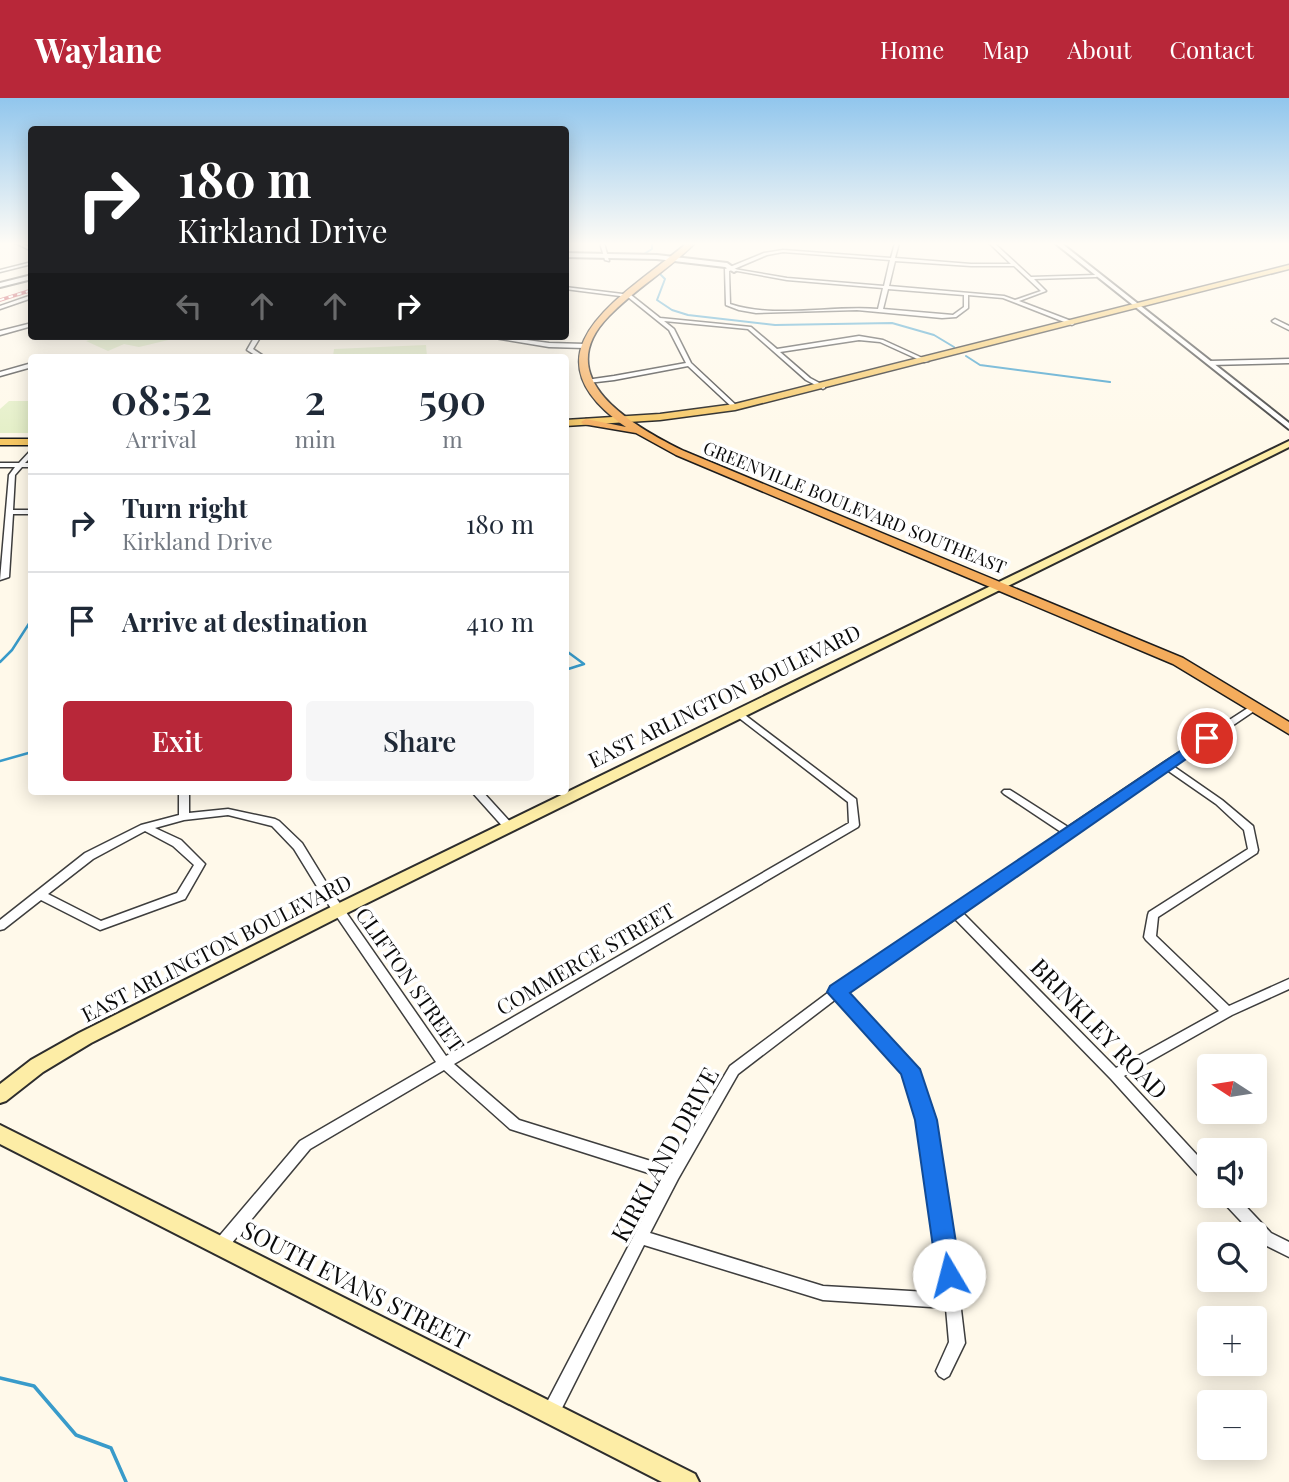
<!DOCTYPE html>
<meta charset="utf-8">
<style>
:root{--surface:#fff;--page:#f6f6f7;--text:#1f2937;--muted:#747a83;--line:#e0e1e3;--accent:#b82739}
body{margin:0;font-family:"Playfair Display",serif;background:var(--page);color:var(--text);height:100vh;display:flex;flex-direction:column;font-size:26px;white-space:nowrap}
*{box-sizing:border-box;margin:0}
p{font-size:23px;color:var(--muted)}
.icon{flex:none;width:38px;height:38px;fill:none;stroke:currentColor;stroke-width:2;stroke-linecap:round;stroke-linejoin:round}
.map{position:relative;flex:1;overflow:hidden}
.details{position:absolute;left:28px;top:256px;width:541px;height:441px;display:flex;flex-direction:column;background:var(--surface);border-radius:7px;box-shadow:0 4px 18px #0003}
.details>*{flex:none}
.hud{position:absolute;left:28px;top:28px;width:541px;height:214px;border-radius:7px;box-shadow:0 4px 18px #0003;background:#202124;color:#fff;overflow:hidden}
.needle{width:46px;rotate:282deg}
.buttons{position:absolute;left:1197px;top:956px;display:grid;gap:14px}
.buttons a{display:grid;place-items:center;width:70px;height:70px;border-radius:7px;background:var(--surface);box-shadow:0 4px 18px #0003;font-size:35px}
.pin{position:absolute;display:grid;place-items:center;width:60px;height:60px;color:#fff;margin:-30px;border:4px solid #fff;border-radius:50%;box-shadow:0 2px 7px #0007}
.me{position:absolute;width:77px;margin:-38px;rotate:352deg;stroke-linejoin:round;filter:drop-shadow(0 0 5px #0008)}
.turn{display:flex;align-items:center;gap:24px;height:147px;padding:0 35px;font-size:32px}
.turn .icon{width:91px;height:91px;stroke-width:2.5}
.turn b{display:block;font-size:49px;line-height:60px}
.lanes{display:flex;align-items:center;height:66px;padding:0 35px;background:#0003;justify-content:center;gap:35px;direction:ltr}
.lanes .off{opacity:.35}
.eta{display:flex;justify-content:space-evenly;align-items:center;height:119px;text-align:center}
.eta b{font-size:42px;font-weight:600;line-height:49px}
.cta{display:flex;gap:14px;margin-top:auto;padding:14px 35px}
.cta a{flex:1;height:80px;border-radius:7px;background:var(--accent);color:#fff;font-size:28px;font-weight:600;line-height:80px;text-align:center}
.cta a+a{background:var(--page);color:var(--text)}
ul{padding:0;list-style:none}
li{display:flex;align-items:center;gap:21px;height:98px;padding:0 35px;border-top:2px solid var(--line)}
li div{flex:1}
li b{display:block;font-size:26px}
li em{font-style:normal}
header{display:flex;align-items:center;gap:42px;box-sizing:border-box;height:98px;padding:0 35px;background:var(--accent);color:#fff}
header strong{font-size:33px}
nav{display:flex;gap:38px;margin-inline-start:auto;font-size:24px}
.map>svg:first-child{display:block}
.pitch{fill:#e4efc7}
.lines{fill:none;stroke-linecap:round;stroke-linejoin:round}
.stream-far2{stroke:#399bca;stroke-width:2}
.stream-far1{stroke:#399bca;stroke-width:2.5}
.stream{stroke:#399bca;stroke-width:3.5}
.minor-casing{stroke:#3e3e3e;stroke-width:3}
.tertiary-casing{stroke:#3e3e3e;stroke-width:4}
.secondary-casing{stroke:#2d2d2d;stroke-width:4}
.primary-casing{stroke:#1c1c1c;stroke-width:3}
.trunk-casing{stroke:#1c1c1c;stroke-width:3}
.minor{fill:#fff;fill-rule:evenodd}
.tertiary{fill:#fff;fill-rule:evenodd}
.secondary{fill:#fdeda6;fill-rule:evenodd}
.primary{fill:#f6c763;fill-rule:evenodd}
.trunk{fill:#f4ac5c;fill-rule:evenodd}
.rail-casing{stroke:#b82739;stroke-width:3.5}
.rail{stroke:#fff;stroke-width:2;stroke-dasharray:4.5;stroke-linecap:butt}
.route{fill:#1a73e8;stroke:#114b97;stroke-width:2}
.labels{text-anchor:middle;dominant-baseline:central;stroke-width:7;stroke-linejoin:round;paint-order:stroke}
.far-street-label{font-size:18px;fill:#0b0b0b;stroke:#fff}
.street-label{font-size:21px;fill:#0b0b0b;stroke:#fff}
.near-street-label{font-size:24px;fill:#0b0b0b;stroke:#fff}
</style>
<header>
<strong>Waylane</strong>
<nav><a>Home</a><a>Map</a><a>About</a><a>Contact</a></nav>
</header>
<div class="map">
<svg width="1289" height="1384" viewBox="0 0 1289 1384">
<rect width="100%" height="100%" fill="#fff9ea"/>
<path class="pitch" d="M95,238H185L139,249L124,246L108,253L86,243L98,240Z
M426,247L427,259H333L334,251Z
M9,303H31V335H0V311Z"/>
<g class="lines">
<path class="stream-far2" d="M644,156L652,151V145
M659,175L665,181L657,202L672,212L688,217L775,227L892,225L934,237L954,249
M966,258L980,267L1110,284"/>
<path class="stream-far1" d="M565,552L584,566L565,572
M0,564L12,552L32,521
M0,663L32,654"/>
<path class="stream" d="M0,1280L34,1288L76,1337L111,1350L126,1384"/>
<defs>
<path id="minor" d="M15,145H21L32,150V153Z
M600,145H604L609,163L605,162Z
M895,145H899L895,160L971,166H1011L989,145H994L1031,179L1096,177L1098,178L1096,179L1034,181L1046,193L1019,203L1074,224V226L1072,227L1003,200L968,197V210L956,219L942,220L857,212L756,215L739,212L726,207L725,171L764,155L783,152L891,160ZM783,154L890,162L884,188L787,180L734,171L767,157ZM895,163L971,168H1014L1041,193L1015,202L1004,198L889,188ZM732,172L787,182L883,190L878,211C830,207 775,221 730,206L729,173ZM888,191L964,197V209L953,217L883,211Z
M32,164V166L0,174V172Z
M565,189L631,197L660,220L751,229L777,251L859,238L883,242L929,263L924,264L880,244L859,242L780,254L810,280L825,288V290L823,291L806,282L748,231L664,223L674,231L691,265L737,308V310H733L688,268L614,282L588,285L585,283L586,282L614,278L686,265L669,232L628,199L565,191Z
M32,197V200L0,211V208Z
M1275,221L1289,228V232L1273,224L1272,223Z
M32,225V228L0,237V233Z
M255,238H261L253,251L265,259H258L247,252Z
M482,238H496L549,245L585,246L588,248L585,250L549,249Z
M1289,261V265L1210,267L1207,265L1210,263Z
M32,265V269L0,278V274Z
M32,351V358L25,365H32V369H22L15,377L13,412H32V416H13L9,479L0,482L9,377L15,369H0V365H19Z
M1254,606L1258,609L1257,611L1173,668L1222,702L1253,728L1258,752L1257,755L1158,819L1156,838L1229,908L1289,881V891L1232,917L1124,978L1209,1070V1085L1204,1084L1111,981L955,821L845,895L914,967L932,1022L960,1203L965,1245L949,1278L944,1281L939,1278L936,1273L949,1244L946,1210L823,1202L644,1147L557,1320L551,1322L545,1320L543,1314L545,1308L664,1080L510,1031L444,972L310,1051L226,1152L221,1154L216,1152L214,1147L216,1142L300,1043L436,964L324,800L294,751L272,728L228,717L184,722L155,730L181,742L205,766L185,801L100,832L41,802L4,831L0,832V822L85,755L141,727L179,717V693H189V715L228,711L275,721L279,723L302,745L332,794L446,958L849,725L848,704L734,616L738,613L741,614L856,701L859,727L858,729L454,966L519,1022L670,1069L730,968L833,891L952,812L1061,734L1004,696L1002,694L1004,692H1010L1068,729L1163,665ZM1167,672L1216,706L1244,732L1248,751L1149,814L1148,817L1144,839L1146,842L1219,913L1116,970L963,815L1072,737ZM145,733L173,748L194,767L177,795L101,823L48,796L93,761ZM836,901L905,974L920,1022L945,1195L823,1188L650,1135L678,1081L738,976Z
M471,693H482L513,727L514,729L513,731H505Z
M1219,1097H1235L1271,1135L1289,1144V1159L1261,1145L1255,1138V1136H1253L1221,1102Z"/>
<path id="tertiary" d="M1055,145H1061L1289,325V331Z
M565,155L657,157L727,165L737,172L734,174L725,169L657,161L565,159Z
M32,177V181L0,189V185Z"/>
<path id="secondary" d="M1289,343V349L345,816L91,945L43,974L6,1003L0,1005V986L31,962L79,935L333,808Z
M0,1027L695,1376L699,1384H662L0,1046Z"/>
<path id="primary" d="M1289,167V171L735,312L660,322L565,328V322L660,316L735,306Z
M0,341H32V347H0Z"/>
<path id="trunk" d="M687,145H695C668,172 635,191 609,218C548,280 633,328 684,353L1183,560L1289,624V636L1173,566L676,357L636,335L583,326L581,324L586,321L626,329C516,253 626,197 687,145Z"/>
</defs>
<use href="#minor" class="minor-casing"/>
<use href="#tertiary" class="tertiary-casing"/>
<use href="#secondary" class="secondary-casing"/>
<use href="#primary" class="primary-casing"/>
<use href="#trunk" class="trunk-casing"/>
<use href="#minor" class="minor"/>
<use href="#tertiary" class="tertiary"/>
<use href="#secondary" class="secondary"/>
<use href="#primary" class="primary"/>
<use href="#trunk" class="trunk"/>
<defs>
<path id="rail" d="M0,202L32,192"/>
</defs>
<use href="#rail" class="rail-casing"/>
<use href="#rail" class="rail"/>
</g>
<linearGradient id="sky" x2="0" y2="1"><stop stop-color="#91c6ed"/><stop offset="0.43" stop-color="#fffcf6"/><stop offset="1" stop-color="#fffcf6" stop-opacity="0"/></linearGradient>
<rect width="1289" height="339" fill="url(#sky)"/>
<path class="route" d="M1207,635L1212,637L1215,640L1212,643L850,895L920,971L937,1022L961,1177L958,1186L949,1189L941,1186L937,1177L915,1022L901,976L827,894L830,888Z"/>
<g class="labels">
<g class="far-street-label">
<text transform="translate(855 409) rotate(22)">GREENVILLE BOULEVARD SOUTHEAST</text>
</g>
<g class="street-label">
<text transform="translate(724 597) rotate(-26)">EAST ARLINGTON BOULEVARD</text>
<text transform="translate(216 849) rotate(-27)">EAST ARLINGTON BOULEVARD</text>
<text transform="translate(585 860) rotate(-30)">COMMERCE STREET</text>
<text transform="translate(411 881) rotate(55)">CLIFTON STREET</text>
</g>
<g class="near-street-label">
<text transform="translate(1100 930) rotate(46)">BRINKLEY ROAD</text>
<text transform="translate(664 1056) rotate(-61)">KIRKLAND DRIVE</text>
<text transform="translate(356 1186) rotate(27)">SOUTH EVANS STREET</text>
</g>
</g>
</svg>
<div class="buttons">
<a><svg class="needle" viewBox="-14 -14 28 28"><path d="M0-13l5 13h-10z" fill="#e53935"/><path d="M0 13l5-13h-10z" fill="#747a83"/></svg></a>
<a><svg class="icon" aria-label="sound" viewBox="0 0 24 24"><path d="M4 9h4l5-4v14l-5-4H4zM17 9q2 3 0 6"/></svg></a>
<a><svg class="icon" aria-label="search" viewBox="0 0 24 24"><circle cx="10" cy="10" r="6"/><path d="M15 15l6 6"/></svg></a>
<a>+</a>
<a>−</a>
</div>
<div class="pin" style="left:1207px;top:640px;background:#d93025"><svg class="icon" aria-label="arrive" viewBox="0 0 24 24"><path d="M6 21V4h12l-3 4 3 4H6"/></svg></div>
<svg class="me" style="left:949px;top:1177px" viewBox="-20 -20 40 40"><circle r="19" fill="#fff"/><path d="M0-13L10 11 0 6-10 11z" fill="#1a73e8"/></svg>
<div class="hud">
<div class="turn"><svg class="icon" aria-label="right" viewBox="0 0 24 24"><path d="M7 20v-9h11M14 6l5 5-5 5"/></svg><div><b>180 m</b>Kirkland Drive</div></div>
<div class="lanes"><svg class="icon off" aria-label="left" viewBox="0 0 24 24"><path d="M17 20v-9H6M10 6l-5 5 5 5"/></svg><svg class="icon off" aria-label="ahead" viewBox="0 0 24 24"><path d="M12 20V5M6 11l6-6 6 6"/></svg><svg class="icon off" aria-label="ahead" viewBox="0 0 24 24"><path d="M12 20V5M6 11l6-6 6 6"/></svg><svg class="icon" aria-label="right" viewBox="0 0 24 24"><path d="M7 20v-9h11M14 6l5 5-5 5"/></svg></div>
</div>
<section class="details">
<div class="eta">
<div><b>08:52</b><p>Arrival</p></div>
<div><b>2</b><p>min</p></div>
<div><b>590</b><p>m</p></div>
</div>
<ul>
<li><svg class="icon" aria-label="right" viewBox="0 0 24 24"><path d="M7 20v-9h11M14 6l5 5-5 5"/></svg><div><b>Turn right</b><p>Kirkland Drive</p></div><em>180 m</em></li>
<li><svg class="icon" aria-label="arrive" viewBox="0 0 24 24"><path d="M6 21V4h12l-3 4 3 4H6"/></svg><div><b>Arrive at destination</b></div><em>410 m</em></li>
</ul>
<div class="cta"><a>Exit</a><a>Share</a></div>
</section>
</div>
